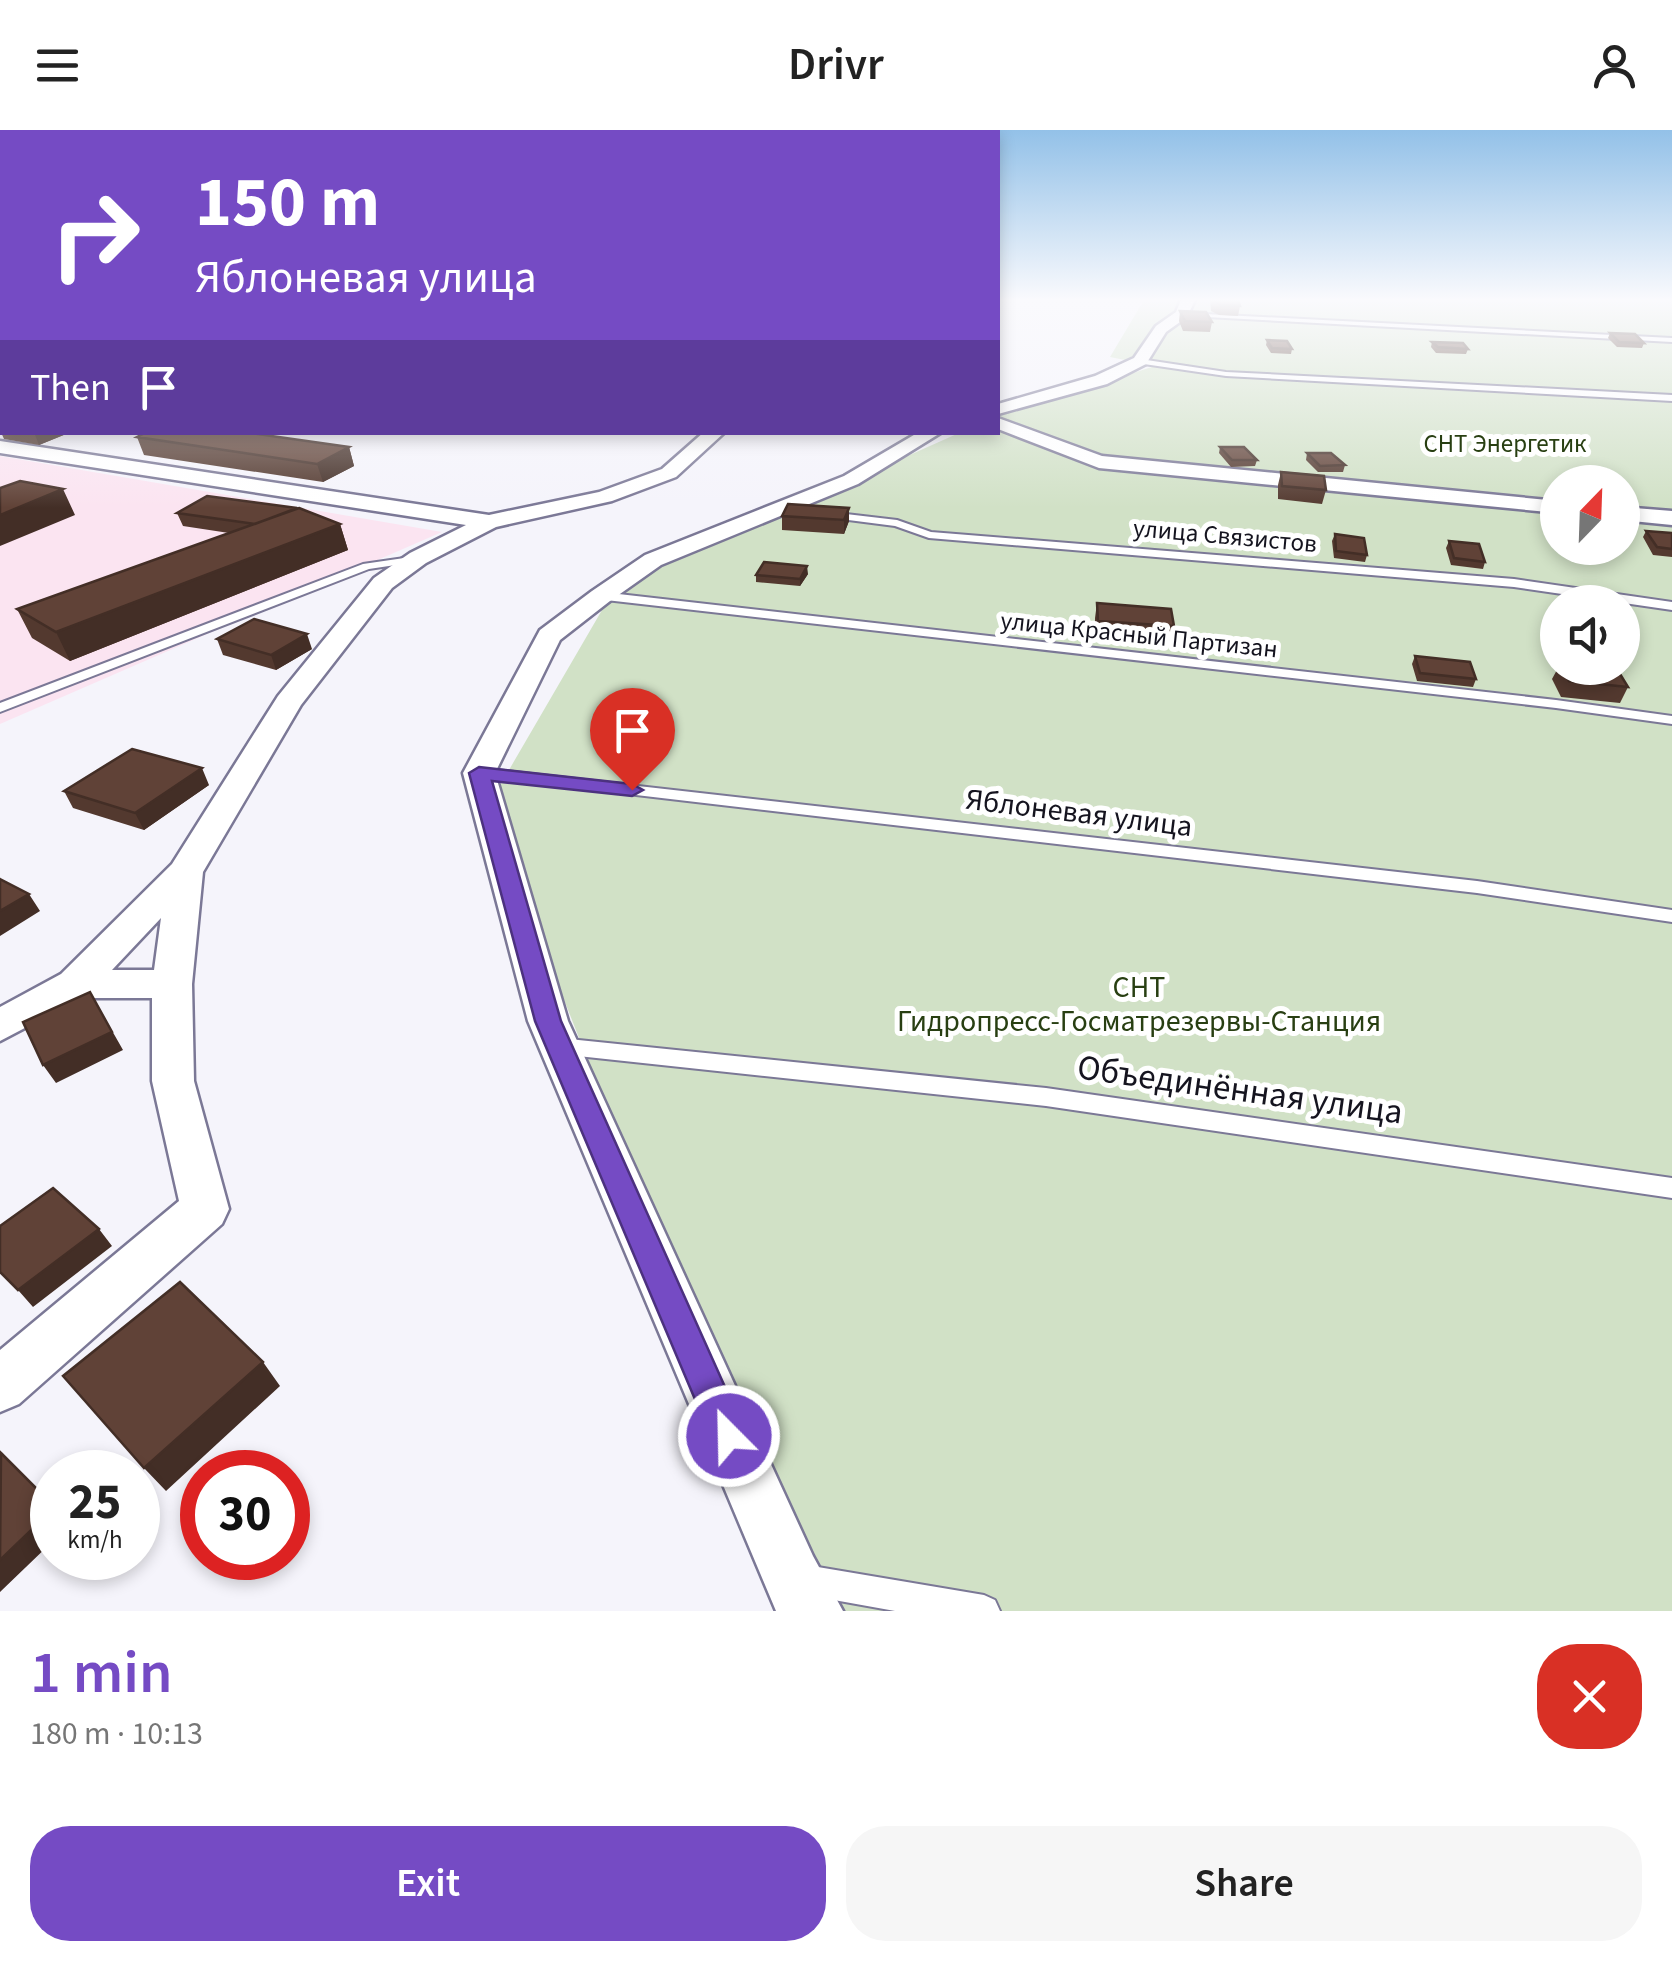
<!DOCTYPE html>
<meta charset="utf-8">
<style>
:root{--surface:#fff;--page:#f6f6f6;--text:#222;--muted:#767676;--accent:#754bc4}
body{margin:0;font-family:"Source Sans 3",sans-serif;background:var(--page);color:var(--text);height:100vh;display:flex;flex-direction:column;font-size:38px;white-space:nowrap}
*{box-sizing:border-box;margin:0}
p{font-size:32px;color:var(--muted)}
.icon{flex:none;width:55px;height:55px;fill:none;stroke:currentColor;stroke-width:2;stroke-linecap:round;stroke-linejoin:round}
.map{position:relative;height:1481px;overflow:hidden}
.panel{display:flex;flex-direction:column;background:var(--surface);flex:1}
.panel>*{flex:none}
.guide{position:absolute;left:0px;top:0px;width:1000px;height:305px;box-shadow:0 5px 15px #0003;background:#754bc4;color:#fff;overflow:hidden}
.needle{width:65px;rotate:23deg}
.buttons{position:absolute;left:1540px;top:335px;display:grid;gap:20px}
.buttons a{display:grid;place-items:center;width:100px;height:100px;border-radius:50%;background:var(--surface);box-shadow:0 5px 15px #0003;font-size:50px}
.speed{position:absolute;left:30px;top:1320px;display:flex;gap:20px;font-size:50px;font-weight:700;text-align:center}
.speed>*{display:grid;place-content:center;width:130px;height:130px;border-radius:50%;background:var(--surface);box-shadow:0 5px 15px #0003;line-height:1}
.speed small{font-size:25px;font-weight:400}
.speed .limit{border:15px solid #d22;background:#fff;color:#111}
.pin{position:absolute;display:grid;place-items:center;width:85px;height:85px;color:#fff;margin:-102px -42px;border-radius:50% 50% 50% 0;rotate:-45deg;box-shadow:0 0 10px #0007}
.pin .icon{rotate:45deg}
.me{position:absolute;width:110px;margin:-55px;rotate:337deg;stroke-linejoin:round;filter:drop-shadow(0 0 8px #0008)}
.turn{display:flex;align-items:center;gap:35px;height:210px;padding:0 30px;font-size:45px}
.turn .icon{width:130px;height:130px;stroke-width:2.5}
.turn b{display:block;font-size:70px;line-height:85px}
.then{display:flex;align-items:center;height:95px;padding:0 30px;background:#0003;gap:20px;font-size:38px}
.round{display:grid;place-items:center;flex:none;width:105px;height:105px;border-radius:40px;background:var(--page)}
.summary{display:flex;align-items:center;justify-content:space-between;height:170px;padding:0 30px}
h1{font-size:60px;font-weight:600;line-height:75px;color:var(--accent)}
.cta{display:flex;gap:20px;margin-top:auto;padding:20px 30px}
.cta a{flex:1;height:115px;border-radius:40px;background:var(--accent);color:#fff;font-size:40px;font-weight:600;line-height:115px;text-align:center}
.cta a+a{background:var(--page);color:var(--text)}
header{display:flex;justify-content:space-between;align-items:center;height:130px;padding:0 30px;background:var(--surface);font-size:45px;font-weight:600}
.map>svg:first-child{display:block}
.industrial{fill:#fbe4f1}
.green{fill:#d1e1c6;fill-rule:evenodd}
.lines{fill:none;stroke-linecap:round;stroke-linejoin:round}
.service-casing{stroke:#7b7896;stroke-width:4}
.minor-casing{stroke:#7b7896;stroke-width:5}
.service{fill:#fff;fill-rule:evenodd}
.minor{fill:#fff;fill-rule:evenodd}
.wall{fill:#53392f}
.shaded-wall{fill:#432e26}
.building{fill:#604237;stroke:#432e26;stroke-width:2.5}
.route{fill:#754bc4;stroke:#4c317f;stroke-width:2.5}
.labels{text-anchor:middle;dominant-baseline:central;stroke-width:10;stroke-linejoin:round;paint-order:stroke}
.far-park-label{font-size:25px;fill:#283f12;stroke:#fff}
.far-street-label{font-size:25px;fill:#15141f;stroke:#fff}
.street-label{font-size:30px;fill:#15141f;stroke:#fff}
.park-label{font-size:30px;fill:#283f12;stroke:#fff}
.near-street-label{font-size:35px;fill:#15141f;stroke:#fff}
</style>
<header><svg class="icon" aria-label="menu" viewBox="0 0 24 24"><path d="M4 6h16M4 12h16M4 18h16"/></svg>Drivr<svg class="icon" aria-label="person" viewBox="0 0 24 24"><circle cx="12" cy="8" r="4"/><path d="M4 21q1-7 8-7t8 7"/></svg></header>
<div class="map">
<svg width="1672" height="1481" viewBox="0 0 1672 1481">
<rect width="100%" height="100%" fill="#f5f4fb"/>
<path class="industrial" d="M0,326L442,402L0,594Z"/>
<path class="green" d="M1144,170H1672V1481H818L791,1448L488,676L616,456L959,303L998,302V286L1155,236L1110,227ZM1558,352H1622V418H1558ZM1558,472H1622V538H1558Z"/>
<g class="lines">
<defs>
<path id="service" d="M1186,183L1672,208V212L1188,186Z
M1140,229L1226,242L1672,265V271L1226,246L1137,233Z
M829,382L897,390L931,402L1514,449L1672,472V480L1514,457L929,408L895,396L825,387L824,385Z
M418,426L422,427V431L369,439L0,582V573L363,434Z
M601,462L1556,570L1672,586V594L1556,578L597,469L595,466Z
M479,638L1477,751L1672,780V792L1477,763L473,646L471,643L473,640Z
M559,908L1046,958L1672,1048V1068L1046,976L559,924L552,922L549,916L552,910Z
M806,1435L984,1465L995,1470L1000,1481H895L806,1465L795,1461L791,1450L795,1439Z"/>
<path id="minor" d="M1181,170H1195L1187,187L1166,202L1146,234L1107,254L998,284V274L1095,246L1134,228L1156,196L1176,182Z
M998,288L1102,326L1558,371V383L1099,338L998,299Z
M704,302H725L676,347L612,371L496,397L426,433L392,458L301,575L203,742L192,854L194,951L229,1079L222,1094L19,1274L0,1282V1220L179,1071L152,951V868H82L0,911V877L61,844L172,734L278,566L374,448L410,423L466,395L0,323V311L489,385L599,362L662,339ZM161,788L154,840H112Z
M919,302H942L858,354L661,435L610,471L560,510L495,643L568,891L813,1426L843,1481H776L528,891L463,643L540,500L592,461L645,425L844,346Z
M1622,377L1672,381V395L1622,390Z"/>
</defs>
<use href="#service" class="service-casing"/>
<use href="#minor" class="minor-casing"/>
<use href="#service" class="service"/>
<use href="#minor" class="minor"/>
</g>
<path class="wall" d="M1210,170H1238L1240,176L1238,186L1219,185L1211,181Z
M1180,181L1212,192L1210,202L1183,201L1179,191Z
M1610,203L1644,213L1642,218L1617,217L1608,208Z
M1267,210L1292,219L1291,224L1271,223L1266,215Z
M1432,212L1468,219L1466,224L1436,223L1431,217Z
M2,283V302H71L39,315L4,309L0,300V284Z
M137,307L349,317L354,336L323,352L144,325Z
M1220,317L1257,330L1255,336L1231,337L1219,323Z
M1307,323L1345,335L1343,342H1318L1306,330Z
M1281,342L1326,360L1322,374L1278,369V355Z
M297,378L340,394L348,420L70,531L32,508L17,479L229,403L183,396L177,383Z
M782,386L849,391L844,404L782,400Z
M1646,401L1672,403V427L1653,425L1643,407Z
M1335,404L1367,425L1365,432L1334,428L1332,411Z
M1449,411L1485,432L1483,439L1451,435L1446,418Z
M808,444L800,456L756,452V445Z
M1097,473L1174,496L1170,511L1095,506V488Z
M217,509L312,519L276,540L223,525Z
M1415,526L1476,549L1473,557L1417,551L1412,534Z
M1558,538H1599L1628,557L1620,573L1561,567L1552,549Z
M209,655L144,700L73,678L64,661Z"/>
<path class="shaded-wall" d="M34,302H71L39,315Z
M349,317L354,336L323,352L317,334Z
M63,359L75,385L0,416V385Z
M849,378V391L844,404V390Z
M340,394L348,420L70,531L56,502Z
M807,436L808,444L800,456V449Z
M307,504L312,519L276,540L271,525Z
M202,638L209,655L144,700L135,683Z
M29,764L40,781L0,806V781Z
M90,862L123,920L56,953L43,935Z
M99,1099L112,1116L33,1177L18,1160Z
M263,1232L280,1256L166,1361L144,1338Z
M52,1380V1412L0,1462V1430Z"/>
<path class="building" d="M1213,170H1238L1240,176L1221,175Z
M1180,181L1206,182L1212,192L1185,191Z
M1610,203L1635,204L1644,213L1619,212Z
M1267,210L1287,211L1292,219L1272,218Z
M1432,212L1463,213L1468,219L1438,217Z
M147,302H244L349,317L317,334L137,307Z
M1220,317H1244L1257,330H1232Z
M1307,323H1331L1345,335L1320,336Z
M1281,342L1324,346L1326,360L1282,356Z
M20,351L63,359L0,385V358Z
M207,366L297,378L255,394L177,383Z
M788,374L849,378L844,390L782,386Z
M299,378L340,394L56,502L17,479Z
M1646,401L1672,403V419L1657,417Z
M1335,404L1364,408L1367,425L1336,421Z
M1449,411L1479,414L1485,432L1454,428Z
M764,432L807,436L800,449L756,445Z
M1097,473L1171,479L1174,496L1098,491Z
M254,489L307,504L271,525L217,509Z
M1415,526L1470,532L1476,549L1420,543Z
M1562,538L1617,539L1628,557L1569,551Z
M132,619L202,638L135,683L64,661Z
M0,749L29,764L0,781Z
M90,862L112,902L43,935L23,892Z
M53,1058L99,1099L18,1160L0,1142V1096Z
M180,1152L263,1232L144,1338L63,1246Z
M1,1323L52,1374V1380L0,1430Z"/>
<linearGradient id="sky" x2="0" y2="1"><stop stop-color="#93c1e8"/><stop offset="0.45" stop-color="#fafafd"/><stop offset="1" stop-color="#fafafd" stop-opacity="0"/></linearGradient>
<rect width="1672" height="378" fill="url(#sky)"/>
<path class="route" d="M479,637L632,654L643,660L632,666L492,651L561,891L747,1306L742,1319L729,1324L716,1319L535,891L469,643Z"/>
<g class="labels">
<g class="far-park-label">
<text x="1505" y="314">СНТ Энергетик</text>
</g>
<g class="far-street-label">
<text transform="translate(1225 406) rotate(5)">улица Связистов</text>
<text transform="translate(1139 505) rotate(6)">улица Красный Партизан</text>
</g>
<g class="street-label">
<text transform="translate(1079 683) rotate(7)">Яблоневая улица</text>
</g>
<g class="park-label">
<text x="1139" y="857">СНТ<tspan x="1139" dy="34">Гидропресс-Госматрезервы-Станция</tspan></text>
</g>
<g class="near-street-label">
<text transform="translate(1240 960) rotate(8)">Объединённая улица</text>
</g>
</g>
</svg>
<div class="buttons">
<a><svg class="needle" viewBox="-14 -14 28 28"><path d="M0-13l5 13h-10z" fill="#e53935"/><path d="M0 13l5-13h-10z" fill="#767676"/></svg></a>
<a><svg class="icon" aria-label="sound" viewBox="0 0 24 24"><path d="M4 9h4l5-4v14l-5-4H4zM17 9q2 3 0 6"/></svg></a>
</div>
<div class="speed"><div>25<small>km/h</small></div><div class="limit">30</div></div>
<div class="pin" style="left:632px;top:660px;background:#d93025"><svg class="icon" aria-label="arrive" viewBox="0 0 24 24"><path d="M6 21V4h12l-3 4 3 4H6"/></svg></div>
<svg class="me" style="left:729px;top:1306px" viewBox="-20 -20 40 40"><circle r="17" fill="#754bc4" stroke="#fff" stroke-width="3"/><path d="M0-11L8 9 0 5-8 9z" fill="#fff"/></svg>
<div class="guide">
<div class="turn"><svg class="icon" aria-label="right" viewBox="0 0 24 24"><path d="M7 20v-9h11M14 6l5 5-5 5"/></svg><div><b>150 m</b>Яблоневая улица</div></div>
<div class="then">Then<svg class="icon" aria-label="arrive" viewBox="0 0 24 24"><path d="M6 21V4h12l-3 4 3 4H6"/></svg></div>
</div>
</div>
<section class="panel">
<div class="summary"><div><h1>1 min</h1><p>180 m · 10:13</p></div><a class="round" style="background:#d93025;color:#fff"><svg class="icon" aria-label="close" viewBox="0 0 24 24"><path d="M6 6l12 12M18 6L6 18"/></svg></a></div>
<div class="cta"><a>Exit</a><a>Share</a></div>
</section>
